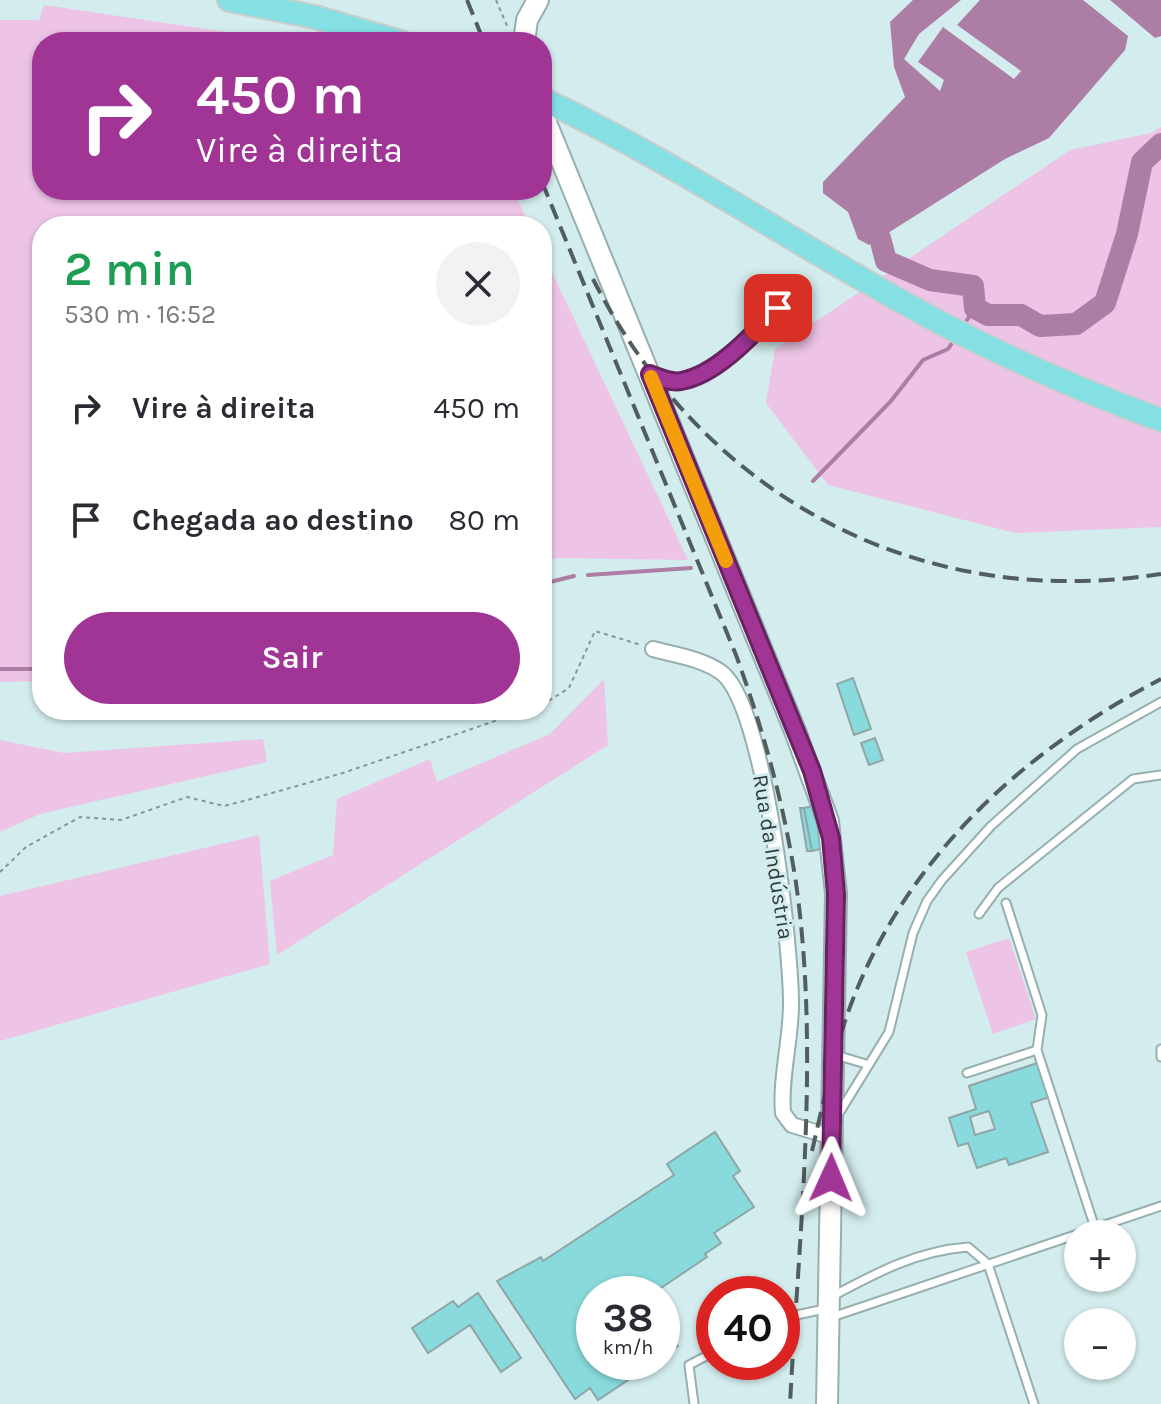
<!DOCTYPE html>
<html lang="pt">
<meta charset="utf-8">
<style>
:root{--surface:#fff;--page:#f2f2f3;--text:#2b2b33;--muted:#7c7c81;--accent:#a03595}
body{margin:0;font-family:Karla,sans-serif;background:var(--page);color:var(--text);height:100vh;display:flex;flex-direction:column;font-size:30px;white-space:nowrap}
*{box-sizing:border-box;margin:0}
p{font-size:26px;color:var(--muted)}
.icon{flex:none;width:44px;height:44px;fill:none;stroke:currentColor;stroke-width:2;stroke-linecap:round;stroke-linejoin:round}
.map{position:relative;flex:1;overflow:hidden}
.side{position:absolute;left:32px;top:216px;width:520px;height:504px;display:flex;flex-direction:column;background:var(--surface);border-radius:32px;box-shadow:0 2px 6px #0004}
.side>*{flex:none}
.banner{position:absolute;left:32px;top:32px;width:520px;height:168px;border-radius:32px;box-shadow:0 2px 6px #0004;background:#a03595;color:#fff;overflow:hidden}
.tools{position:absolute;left:1064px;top:1220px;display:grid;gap:16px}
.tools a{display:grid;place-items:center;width:72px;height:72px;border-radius:50%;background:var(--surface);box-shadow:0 2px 6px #0004;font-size:40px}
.speed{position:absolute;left:576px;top:1276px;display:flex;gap:16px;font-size:40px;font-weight:700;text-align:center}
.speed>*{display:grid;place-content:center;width:104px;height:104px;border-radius:50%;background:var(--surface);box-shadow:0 2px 6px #0004;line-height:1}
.speed small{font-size:20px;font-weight:400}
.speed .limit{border:12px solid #d22;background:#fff;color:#111}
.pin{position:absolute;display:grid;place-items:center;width:68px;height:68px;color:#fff;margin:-34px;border-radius:16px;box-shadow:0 4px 12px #0006}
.me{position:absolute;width:88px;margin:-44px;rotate:1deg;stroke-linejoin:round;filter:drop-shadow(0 0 6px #0008)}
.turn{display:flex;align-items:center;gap:28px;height:168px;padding:0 32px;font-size:36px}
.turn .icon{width:104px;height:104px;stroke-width:2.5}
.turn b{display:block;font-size:56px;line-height:68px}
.round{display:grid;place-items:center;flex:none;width:84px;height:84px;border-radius:42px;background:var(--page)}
.overview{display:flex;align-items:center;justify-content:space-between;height:136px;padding:0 32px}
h1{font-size:48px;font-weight:600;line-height:60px;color:#1e9e55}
.button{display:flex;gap:16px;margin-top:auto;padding:16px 32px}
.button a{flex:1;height:92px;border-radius:48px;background:var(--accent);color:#fff;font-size:32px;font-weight:600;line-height:92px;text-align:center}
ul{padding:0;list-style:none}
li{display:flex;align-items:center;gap:24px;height:112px;padding:0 32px}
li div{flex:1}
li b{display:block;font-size:30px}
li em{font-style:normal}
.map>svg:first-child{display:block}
.green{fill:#edc4e5}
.water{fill:#ad7ea5}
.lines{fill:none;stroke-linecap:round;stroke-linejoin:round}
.stream{stroke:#ad7ea5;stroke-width:4}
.river{stroke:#ad7ea5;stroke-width:22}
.building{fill:#89dadc;stroke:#8fa6a7;stroke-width:2;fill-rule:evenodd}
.lane-casing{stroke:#97afaf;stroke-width:11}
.street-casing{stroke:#97afaf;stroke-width:18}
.secondary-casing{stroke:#97afaf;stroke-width:24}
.primary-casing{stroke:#cacdcd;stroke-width:26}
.path{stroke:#859697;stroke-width:2;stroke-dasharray:4 4;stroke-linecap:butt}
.lane{stroke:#fff;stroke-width:7}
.street{stroke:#fff;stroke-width:14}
.secondary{stroke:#fff;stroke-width:20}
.primary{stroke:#84e0e3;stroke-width:22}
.rail{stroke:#515d5e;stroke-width:4;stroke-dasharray:16 8;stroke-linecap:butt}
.route-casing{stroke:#682261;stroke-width:20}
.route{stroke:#a03595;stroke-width:14}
.slow{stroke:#f59e0b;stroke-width:14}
.labels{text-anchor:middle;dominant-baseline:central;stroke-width:6;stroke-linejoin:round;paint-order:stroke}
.street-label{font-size:22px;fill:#333d3d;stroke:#d3eced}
</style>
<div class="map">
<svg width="1161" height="1404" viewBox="0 0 1161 1404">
<rect width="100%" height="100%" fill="#d3eced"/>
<path class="green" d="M44,5L294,42H42V190H513L530,226H42V681L0,682V20H39Z
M1161,127V527L1015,533L828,485L766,403L775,349L1070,150L1151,133Z
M542,251L688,560L558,558L542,562Z
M604,679L608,745L277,955L270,881L333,855L337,799L430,759L437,782L550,734Z
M263,739L267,762L40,814L0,832V740L64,753Z
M259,835L270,964L0,1041V896Z
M1009,938L1036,1019L993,1034L966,952Z"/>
<path class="water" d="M913,0H961L919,34L904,59L940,91L944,80L918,62L943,27L1014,79L1021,71L957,25L980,0H1083L1128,36L1125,50L1049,138L1005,159L869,245L858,239L848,212L823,193V182L905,97L894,67L890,22Z
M1110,0H1161V36L1155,38Z"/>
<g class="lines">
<path class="stream" d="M963,326L975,308
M813,481L891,401L923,360L948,349L956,337
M588,575L691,568
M542,584L574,576
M0,669H42"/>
<path class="river" d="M880,238L886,261L930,280L973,286L975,308L988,315H1021L1040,326L1076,324L1105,303L1127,234L1142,162L1161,144"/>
</g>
<path class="building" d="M853,678L871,729L854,735L837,684Z
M875,738L883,760L869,765L861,743Z
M816,805L824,848L812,851L804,808Z
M800,808H804L812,851H807Z
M1037,1063L1049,1097L1031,1103L1048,1152L1009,1165L1006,1158L977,1168L968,1143L958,1146L949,1118L976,1109L969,1086ZM989,1111L995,1129L975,1135L970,1117Z
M715,1132L740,1171L733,1176L754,1207L714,1233L721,1243L705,1254L707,1257L652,1294H594V1362H655L598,1400L590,1388L575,1399L497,1281L541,1257L543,1261L674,1175L667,1164Z
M478,1293L521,1358L501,1372L470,1325L428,1353L412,1328L453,1301L458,1307Z
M662,1322L678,1346L662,1357Z"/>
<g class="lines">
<defs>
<path id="lane" d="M652,375L684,381L740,348L798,286
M979,914L998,888L1133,779L1161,775
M1161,1049V1057
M1037,1050L1095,1228
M836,1055L869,1065
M967,1073L1037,1050L1042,1015L1006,903
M838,1115L889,1032L913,933L927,901L942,880L991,826L1077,749L1161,702
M831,1297C876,1273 916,1251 968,1247L988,1264L1034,1404
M832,1317L1161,1206
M782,1318L825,1309
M694,1404L689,1365L714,1352"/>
<path id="street" d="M653,649C675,655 704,659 722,673C765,707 791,946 791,1004C791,1040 780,1078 783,1113L792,1125L832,1137"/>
<path id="secondary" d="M524,42L527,20L538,0
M542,113L795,731L828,821L836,894L827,1404"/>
<path id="primary" d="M229,0L315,17L401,42
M542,99C680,164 805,251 939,322C1011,360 1085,392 1161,420"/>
</defs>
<use href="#lane" class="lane-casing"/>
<use href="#street" class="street-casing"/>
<use href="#secondary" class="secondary-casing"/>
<use href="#primary" class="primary-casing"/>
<path class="path" d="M496,0L508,28
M542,705L569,688L595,631L641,645
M0,872L26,847L80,817L121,820L187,797L224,806L240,802L343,773L527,710"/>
<use href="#lane" class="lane"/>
<use href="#street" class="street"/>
<use href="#secondary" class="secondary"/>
<use href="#primary" class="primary"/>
<path class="rail" d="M467,0L484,42
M542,182L736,655C763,729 784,804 796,883C820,1052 799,1234 790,1404
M593,279C703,496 918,612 1161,574
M812,1151C824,1100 834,1048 853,999C910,854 1025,750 1161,679"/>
</g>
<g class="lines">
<defs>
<path id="route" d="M778,308C754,333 717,375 681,381C671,383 660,378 650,374L812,771L831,838L836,894L831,1178"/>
</defs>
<use href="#route" class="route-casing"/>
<use href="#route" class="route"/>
<path class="slow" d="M651,377L726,561"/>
</g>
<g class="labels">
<g class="street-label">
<text transform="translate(773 857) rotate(81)">Rua da Indústria</text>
</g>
</g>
</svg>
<div class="tools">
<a>+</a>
<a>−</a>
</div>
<div class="speed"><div>38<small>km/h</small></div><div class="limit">40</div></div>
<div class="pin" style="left:778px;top:308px;background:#d93025"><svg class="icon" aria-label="arrive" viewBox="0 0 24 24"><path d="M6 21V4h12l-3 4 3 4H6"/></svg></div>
<svg class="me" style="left:831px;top:1178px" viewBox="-20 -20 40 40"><path d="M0-17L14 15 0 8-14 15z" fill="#a03595" stroke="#fff" stroke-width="4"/></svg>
<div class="banner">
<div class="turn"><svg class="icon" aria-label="right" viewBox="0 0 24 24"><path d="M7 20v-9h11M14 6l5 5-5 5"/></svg><div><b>450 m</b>Vire à direita</div></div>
</div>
<section class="side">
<div class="overview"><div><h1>2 min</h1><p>530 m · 16:52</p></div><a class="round"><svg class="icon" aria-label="close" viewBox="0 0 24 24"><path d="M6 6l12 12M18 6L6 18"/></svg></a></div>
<ul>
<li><svg class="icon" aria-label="right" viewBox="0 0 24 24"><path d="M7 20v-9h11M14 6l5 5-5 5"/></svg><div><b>Vire à direita</b></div><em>450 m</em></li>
<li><svg class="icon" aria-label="arrive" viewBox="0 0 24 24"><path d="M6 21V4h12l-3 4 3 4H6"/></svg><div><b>Chegada ao destino</b></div><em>80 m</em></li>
</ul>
<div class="button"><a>Sair</a></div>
</section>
</div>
